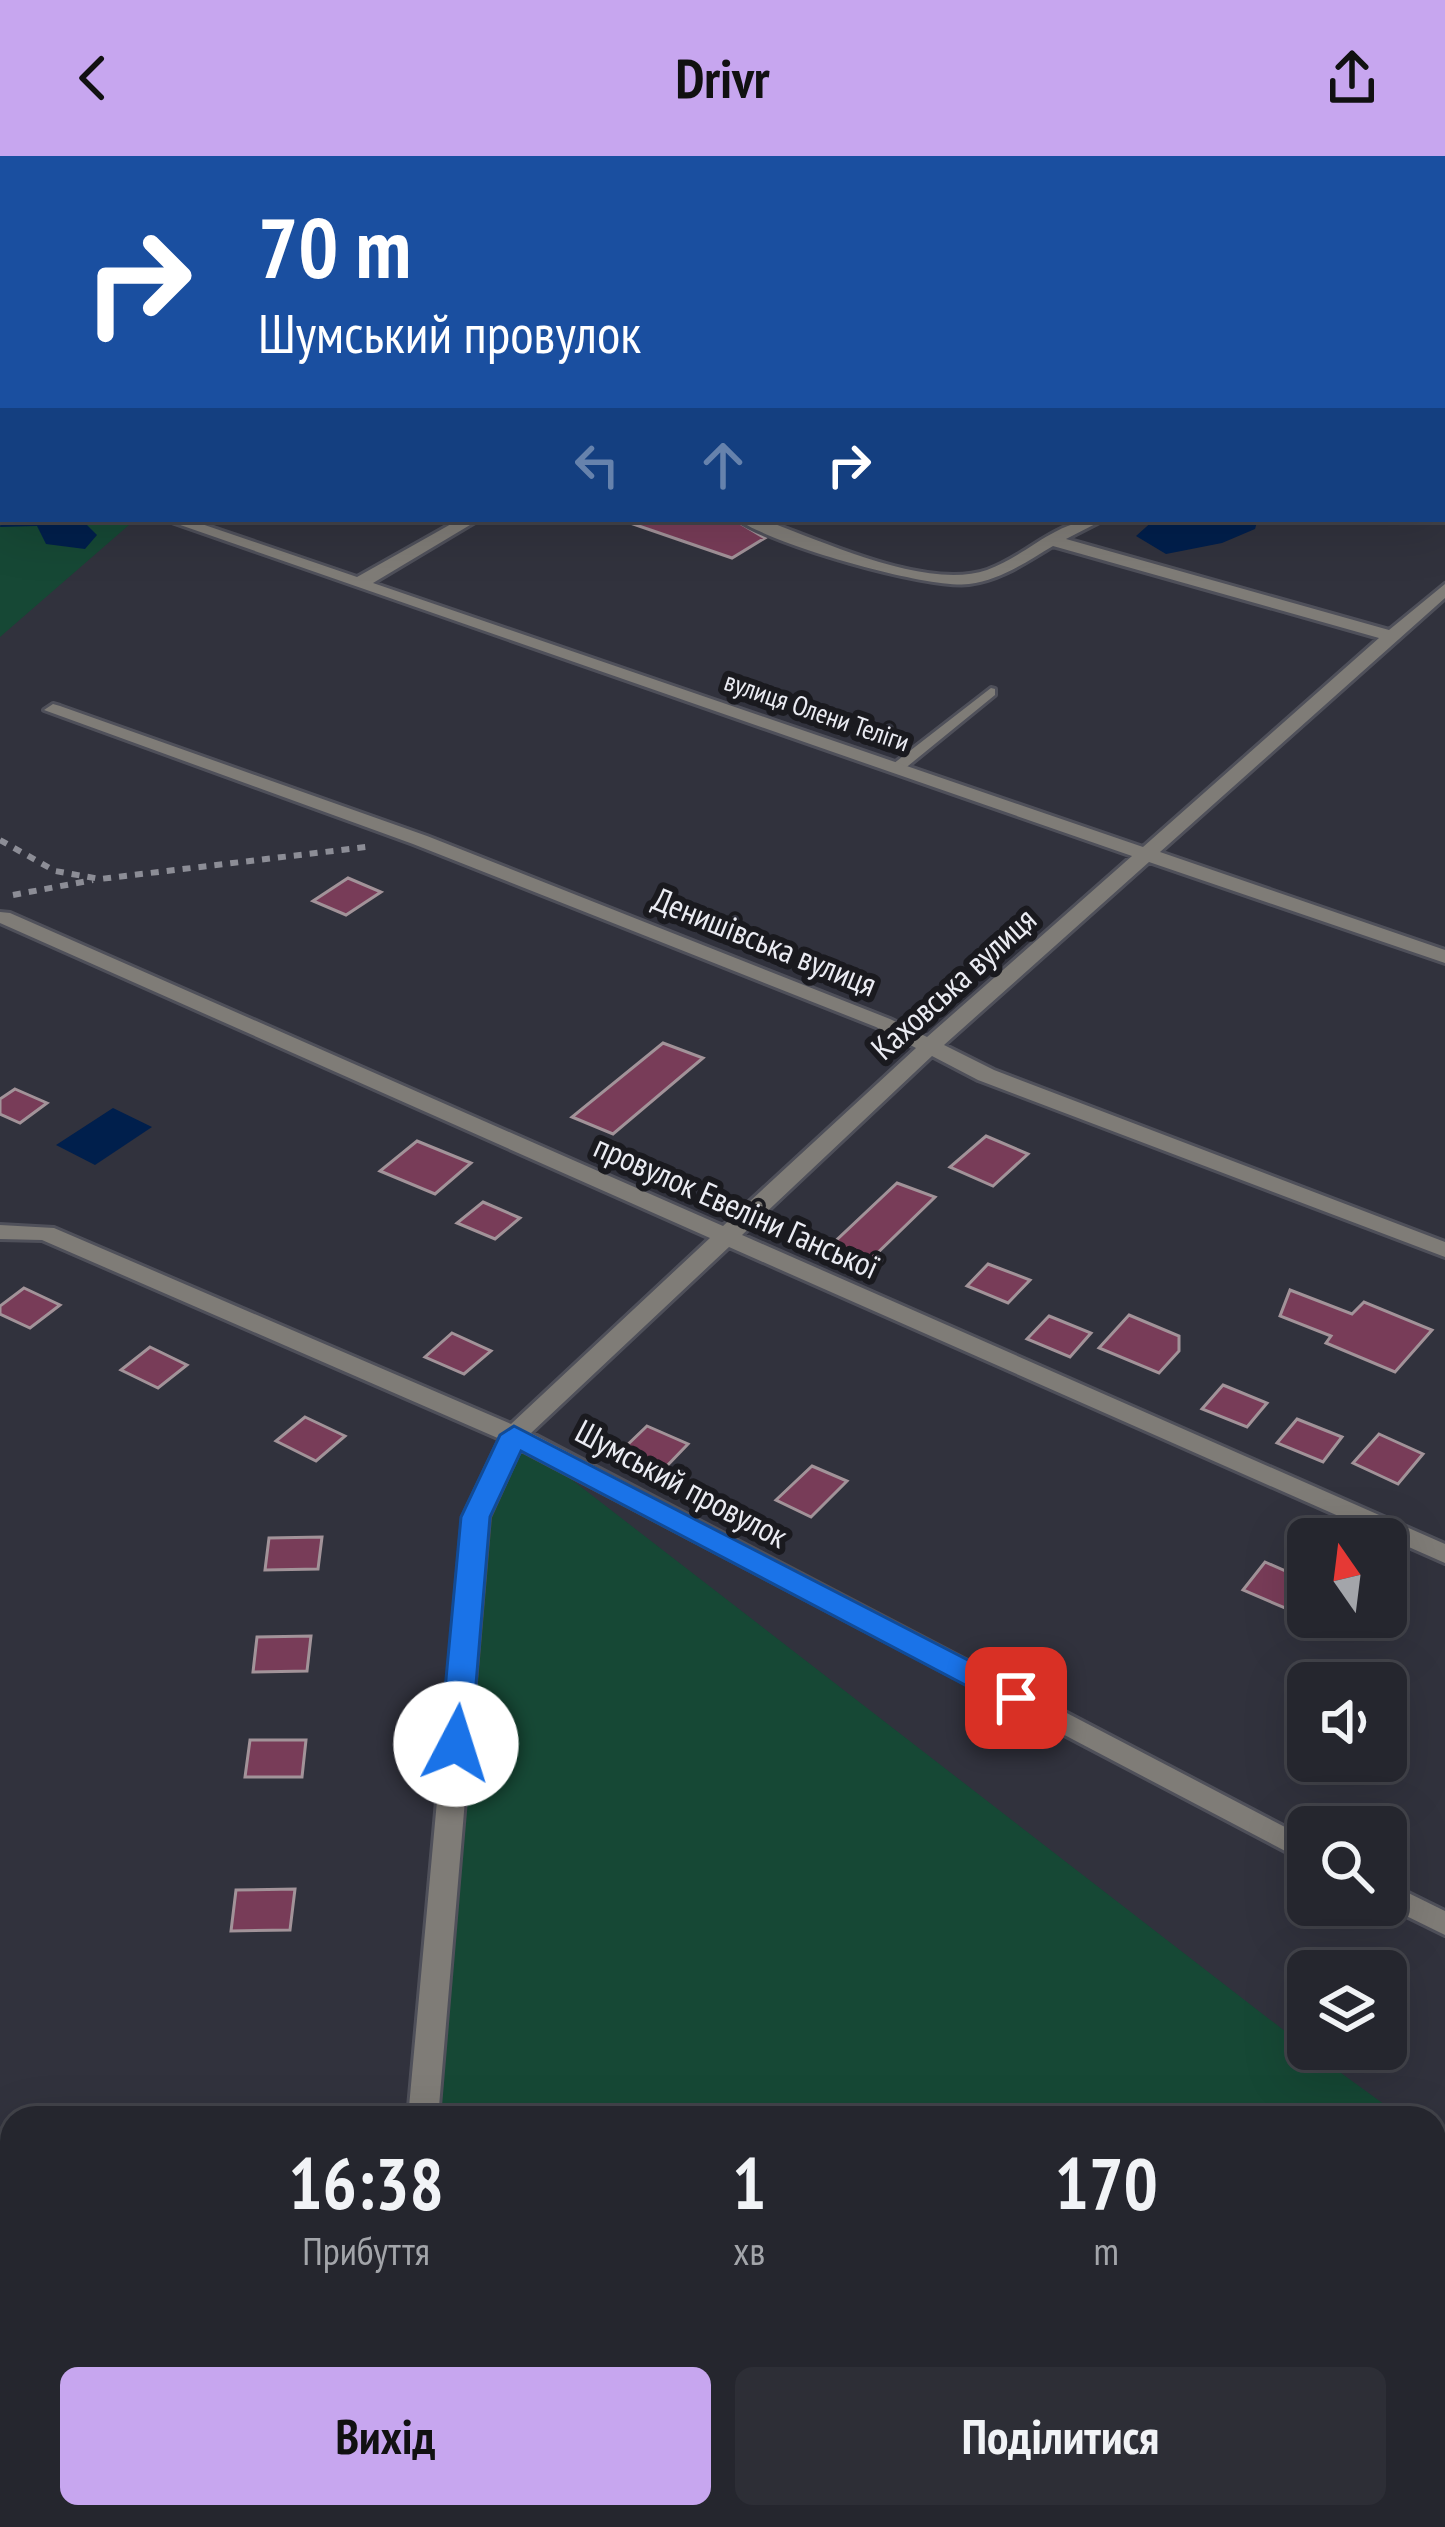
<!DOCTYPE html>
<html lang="uk">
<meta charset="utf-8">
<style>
:root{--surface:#25262e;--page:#2d2e36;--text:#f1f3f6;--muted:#a3a5aa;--line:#42434a;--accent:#c7a6ef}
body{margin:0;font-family:"PT Sans Narrow",sans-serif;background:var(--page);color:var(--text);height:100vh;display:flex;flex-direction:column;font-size:45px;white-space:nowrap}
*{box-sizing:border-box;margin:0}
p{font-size:39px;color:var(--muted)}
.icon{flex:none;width:66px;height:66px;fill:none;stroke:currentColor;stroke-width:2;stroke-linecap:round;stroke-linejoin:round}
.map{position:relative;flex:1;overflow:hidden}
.details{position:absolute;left:0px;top:1950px;width:1446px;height:423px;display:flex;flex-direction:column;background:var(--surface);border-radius:36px 36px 0 0;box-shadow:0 12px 48px #0002,0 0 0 3px var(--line)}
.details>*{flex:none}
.top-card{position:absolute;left:0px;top:0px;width:1446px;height:366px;box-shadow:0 12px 48px #0002,0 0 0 3px var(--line);background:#1a4fa0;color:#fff;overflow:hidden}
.needle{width:78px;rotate:346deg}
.tools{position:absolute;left:1287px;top:1362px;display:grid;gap:24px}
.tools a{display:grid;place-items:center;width:120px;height:120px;border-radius:18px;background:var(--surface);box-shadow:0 12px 48px #0002,0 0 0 3px var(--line);font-size:60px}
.pin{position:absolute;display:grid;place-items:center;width:102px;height:102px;color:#fff;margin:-51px;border-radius:24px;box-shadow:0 6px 18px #0006}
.me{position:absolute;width:132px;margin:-66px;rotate:5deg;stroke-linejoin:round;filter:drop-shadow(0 0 9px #0008)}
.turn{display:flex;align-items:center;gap:42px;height:252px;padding:0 60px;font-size:54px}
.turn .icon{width:156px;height:156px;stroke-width:2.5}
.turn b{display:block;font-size:84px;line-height:102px}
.lanes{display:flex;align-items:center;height:114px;padding:0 60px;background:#0003;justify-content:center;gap:60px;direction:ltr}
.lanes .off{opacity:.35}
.eta{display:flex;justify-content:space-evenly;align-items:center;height:204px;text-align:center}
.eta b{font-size:72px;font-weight:700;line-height:84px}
.action{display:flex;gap:24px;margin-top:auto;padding:24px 60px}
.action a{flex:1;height:138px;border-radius:18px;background:var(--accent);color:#111;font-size:48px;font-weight:700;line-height:138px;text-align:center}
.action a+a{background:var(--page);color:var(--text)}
header{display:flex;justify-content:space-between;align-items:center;height:156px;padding:0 60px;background:var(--accent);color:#111;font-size:54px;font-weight:700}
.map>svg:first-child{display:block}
.green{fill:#164835}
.water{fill:#001f4c}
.building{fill:#783c58;stroke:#a29399;stroke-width:3}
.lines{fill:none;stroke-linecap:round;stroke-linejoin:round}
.service-casing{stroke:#4f505a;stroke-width:6}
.minor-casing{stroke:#4f505a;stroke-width:6}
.path{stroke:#8c8d96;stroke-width:6;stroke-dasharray:8 8;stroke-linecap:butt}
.service{fill:#7f7c77;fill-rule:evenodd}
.minor{fill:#7f7c77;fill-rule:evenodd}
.route{fill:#1a73e8;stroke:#114b97;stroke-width:3}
.labels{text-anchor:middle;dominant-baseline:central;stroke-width:12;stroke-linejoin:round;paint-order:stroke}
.far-street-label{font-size:27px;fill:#ebecf3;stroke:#1a1a1f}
.street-label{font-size:33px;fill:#ebecf3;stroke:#1a1a1f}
</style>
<header><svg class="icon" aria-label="back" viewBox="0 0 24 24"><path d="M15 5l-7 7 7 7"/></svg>Drivr<svg class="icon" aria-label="share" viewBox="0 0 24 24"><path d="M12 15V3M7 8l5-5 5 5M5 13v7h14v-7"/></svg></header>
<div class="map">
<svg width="1445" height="2371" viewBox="0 0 1445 2371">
<rect width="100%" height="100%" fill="#31323d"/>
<path class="green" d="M0,328L3,363H111L129,369L0,481Z
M514,1279L1308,1893L1403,1962H421L476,1361Z
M1434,1986L1445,1994V2371H377L378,2361H1434Z"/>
<path class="water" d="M3,357V363H81L97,379L85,393L46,388L37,370L0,371Z
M1155,363H1258L1255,373L1222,387L1166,398L1136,380Z
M113,952L152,971L95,1009L56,989Z"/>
<path class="building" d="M634,363H733L765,382L732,402L633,368Z
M348,722L381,736L346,759L313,745Z
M663,887L703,902L613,978L572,961Z
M15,933L47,947L20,967L0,958V943Z
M986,980L1028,998L993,1030L950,1011Z
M417,985L471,1007L435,1038L380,1015Z
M897,1027L935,1041L865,1109L826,1094Z
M483,1046L520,1062L495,1083L457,1067Z
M988,1108L1030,1124L1008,1147L967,1130Z
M24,1132L60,1149L30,1172L0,1158V1150Z
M1290,1134L1352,1158L1364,1146L1432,1174L1395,1216L1326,1187L1331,1180L1280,1160Z
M1129,1159L1179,1180V1195L1159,1217L1099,1192Z
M1049,1160L1091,1177L1070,1201L1027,1183Z
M452,1177L491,1195L464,1218L425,1201Z
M150,1191L187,1209L158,1232L121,1214Z
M1223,1229L1267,1247L1247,1271L1202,1253Z
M305,1261L345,1280L316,1305L276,1285Z
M1297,1263L1342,1281L1323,1306L1277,1287Z
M647,1270L688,1288L663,1314L621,1295Z
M1379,1278L1423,1298L1398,1328L1353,1307Z
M812,1310L847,1325L811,1361L776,1344Z
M322,1381L318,1413L265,1414L269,1382Z
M1265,1406L1308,1425V1433L1292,1455L1243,1434Z
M311,1480L307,1515L253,1516L257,1481Z
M250,1584H306L302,1621H245Z
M295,1733L290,1774L231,1775L236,1734Z"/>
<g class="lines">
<defs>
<path id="service" d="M1445,0L1443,5L1435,3Z
M1443,58H1445V64H1443Z
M991,532L995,533V539L903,614H893V608Z"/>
<path id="minor" d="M118,0H132L117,3Z
M483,0H501L481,3Z
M585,0H609L612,3H588Z
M1001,0H1018L999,3Z
M1443,217L1445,218V228L1443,227Z
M3,231V241L0,242V232Z
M0,298L3,299V309L0,308Z
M1443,326L1445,327V337L1443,336Z
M163,363H187L357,421L460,363H480L373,427L1143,691L1379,482L1053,390C1026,406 1001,424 969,428C926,433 771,388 737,363H761C820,384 926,435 987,414C1031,398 1054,363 1105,363L1066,383L1389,474L1445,428V442L1160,696L1445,794V807L1149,706L944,889L994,914L1445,1086V1101L978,924L932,900L742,1079L1445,1388V1407L729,1091L531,1277L1308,1683V1707L520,1293L489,1361L438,1962H408L463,1361L500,1283L42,1084L0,1083V1069L54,1072L511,1268L710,1082L0,767V756L10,757L723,1070L916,892L876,871L413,688L44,554L53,548L60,550L427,680L890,863L927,881L1132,700Z
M1386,1726L1445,1755V1779L1384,1749Z
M1434,2291L1445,2295V2329L1434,2325Z
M371,2361H405L404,2371H370Z"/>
</defs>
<use href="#service" class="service-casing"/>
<use href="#minor" class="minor-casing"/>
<path class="path" d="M0,684L55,715L100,723L366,691
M13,739L93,724"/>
<use href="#service" class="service"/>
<use href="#minor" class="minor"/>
</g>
<path class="route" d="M514,1270L1026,1534L1031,1542L1026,1550H1005L521,1295L490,1361L471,1588L467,1596H445L440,1588L461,1361L500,1279Z"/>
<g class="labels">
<g class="far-street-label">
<text transform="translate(817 555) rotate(19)">вулиця Олени Теліги</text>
</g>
<g class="street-label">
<text transform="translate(765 785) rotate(22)">Денишівська вулиця</text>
<text transform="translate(953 827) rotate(-42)">Каховська вулиця</text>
<text transform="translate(737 1050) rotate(24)">провулок Евеліни Ганської</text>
<text transform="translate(682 1327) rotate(28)">Шумський провулок</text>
</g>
</g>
</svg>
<div class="tools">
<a><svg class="needle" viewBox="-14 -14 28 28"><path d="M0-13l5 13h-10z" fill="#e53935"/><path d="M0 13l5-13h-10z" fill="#a3a5aa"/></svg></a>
<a><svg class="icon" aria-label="sound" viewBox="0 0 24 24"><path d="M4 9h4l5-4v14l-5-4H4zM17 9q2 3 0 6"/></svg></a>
<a><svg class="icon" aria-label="search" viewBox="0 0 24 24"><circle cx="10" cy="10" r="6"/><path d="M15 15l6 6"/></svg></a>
<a><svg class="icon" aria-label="layers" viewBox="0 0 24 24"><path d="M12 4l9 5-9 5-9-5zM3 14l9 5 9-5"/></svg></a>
</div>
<div class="pin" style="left:1016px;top:1542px;background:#d93025"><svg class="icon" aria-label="arrive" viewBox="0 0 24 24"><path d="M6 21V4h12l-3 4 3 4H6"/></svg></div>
<svg class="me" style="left:456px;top:1588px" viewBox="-20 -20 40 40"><circle r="19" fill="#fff"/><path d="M0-13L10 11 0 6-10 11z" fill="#1a73e8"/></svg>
<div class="top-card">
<div class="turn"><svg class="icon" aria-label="right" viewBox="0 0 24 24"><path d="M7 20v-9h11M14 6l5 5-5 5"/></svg><div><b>70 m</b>Шумський провулок</div></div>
<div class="lanes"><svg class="icon off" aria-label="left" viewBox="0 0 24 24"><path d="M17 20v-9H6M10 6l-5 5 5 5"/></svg><svg class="icon off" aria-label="ahead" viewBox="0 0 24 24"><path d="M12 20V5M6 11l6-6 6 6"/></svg><svg class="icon" aria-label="right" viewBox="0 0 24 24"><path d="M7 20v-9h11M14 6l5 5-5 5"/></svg></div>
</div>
<section class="details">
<div class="eta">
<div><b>16:38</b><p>Прибуття</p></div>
<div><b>1</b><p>хв</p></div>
<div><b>170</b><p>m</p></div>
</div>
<div class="action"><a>Вихід</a><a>Поділитися</a></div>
</section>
</div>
